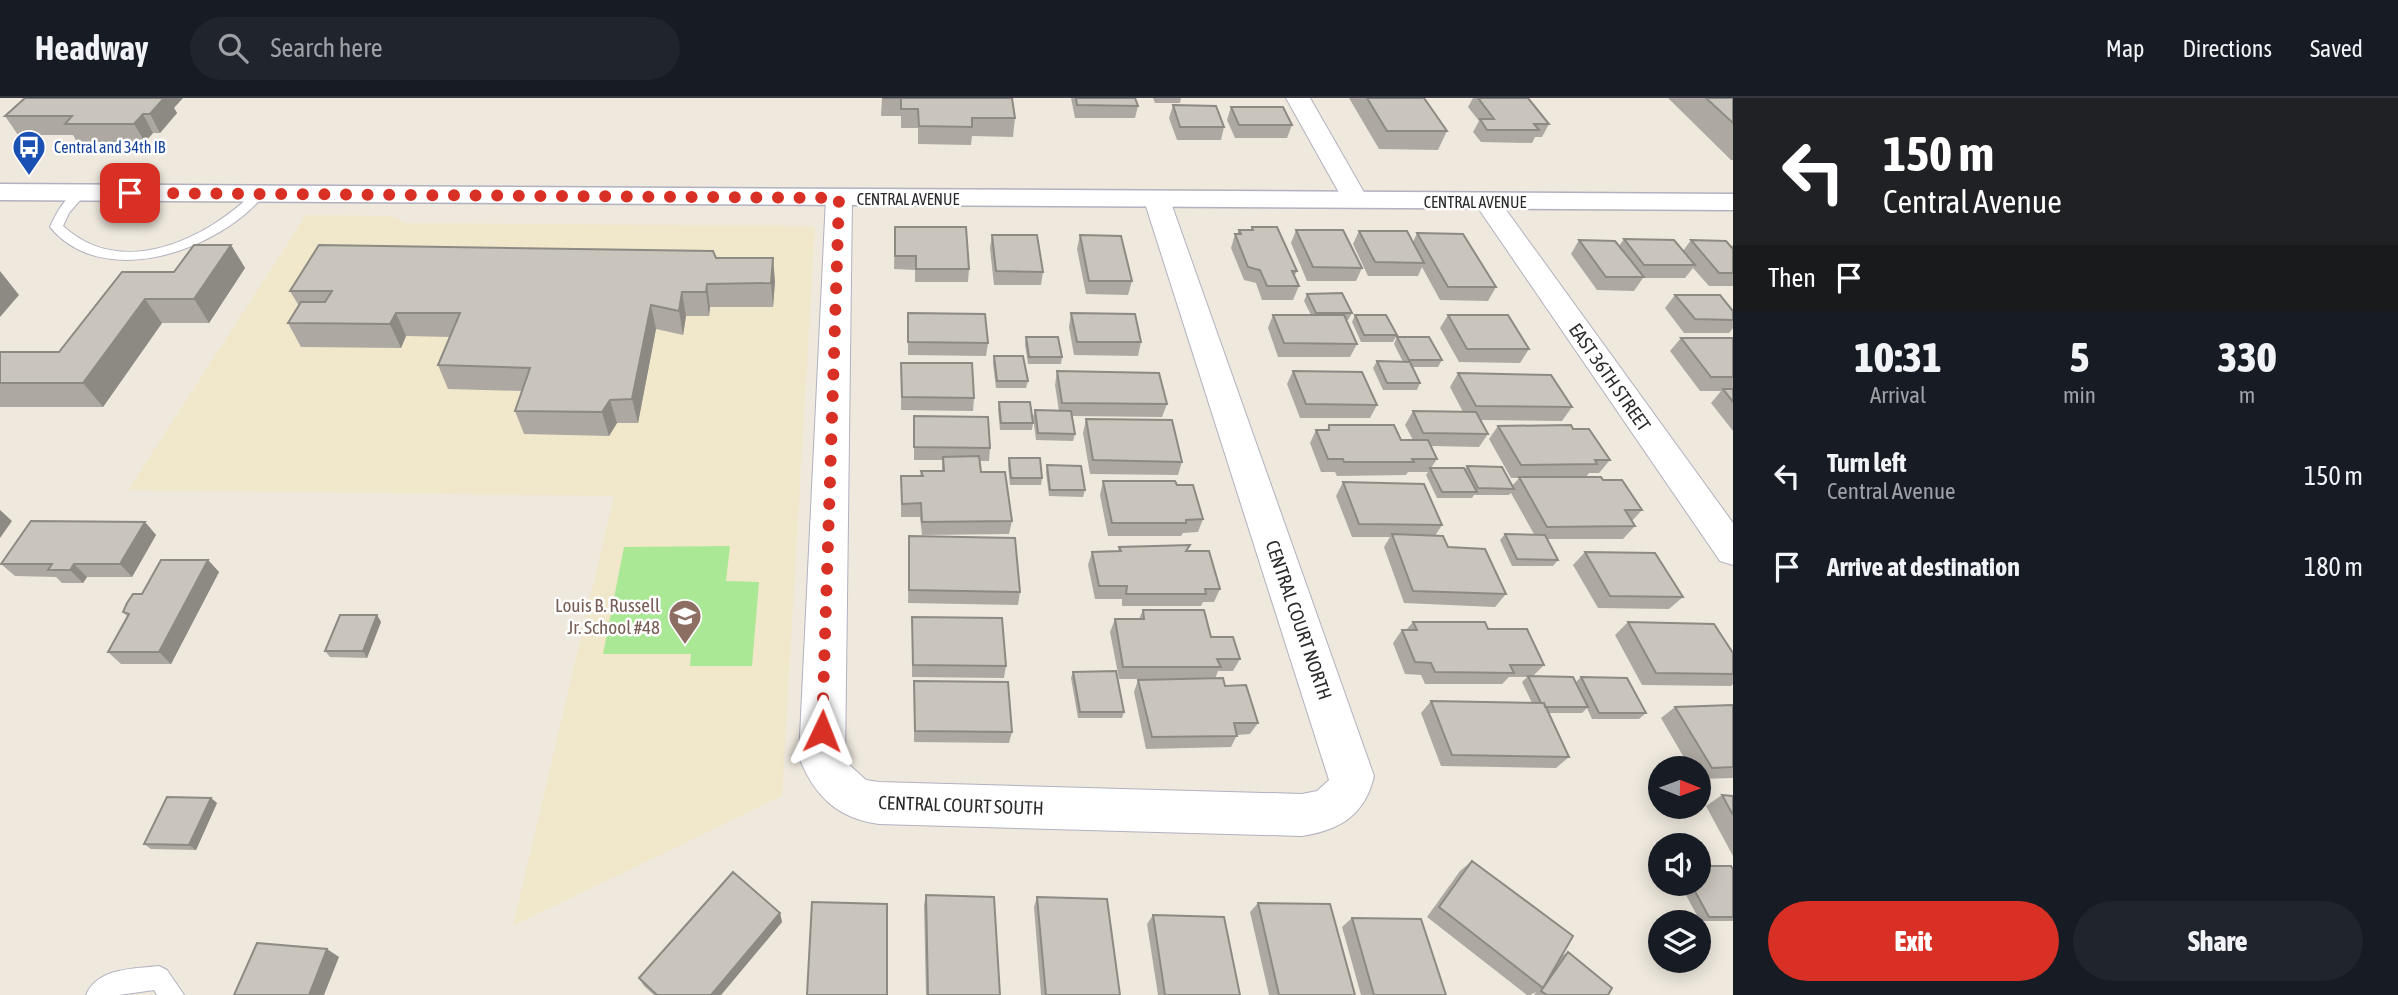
<!DOCTYPE html>
<style>
:root{--surface:#171b24;--page:#20242c;--text:#f1f3f6;--muted:#9ea1a6;--line:#363941;--accent:#d93025}
body{margin:0;font-family:"Asap Condensed",sans-serif;background:var(--page);color:var(--text);height:100vh;display:flex;flex-direction:column;font-size:26px;white-space:nowrap}
*{box-sizing:border-box;margin:0}
p{font-size:23px;color:var(--muted)}
.icon{flex:none;width:38px;height:38px;fill:none;stroke:currentColor;stroke-width:2;stroke-linecap:round;stroke-linejoin:round}
.map{position:relative;flex:1;overflow:hidden}
.panel{display:flex;flex-direction:column;background:var(--surface);width:665px}
.panel>*{flex:none}
.guide{background:#202124;color:#fff;overflow:hidden}
.needle{width:46px;rotate:91deg}
.fabs{position:absolute;left:1648px;top:658px;display:grid;gap:14px}
.fabs a{display:grid;place-items:center;width:63px;height:63px;border-radius:50%;background:var(--surface);box-shadow:0 4px 18px #0003;font-size:35px}
.pin{position:absolute;display:grid;place-items:center;width:60px;height:60px;color:#fff;margin:-30px;border-radius:14px;box-shadow:0 4px 10px #0006}
.me{position:absolute;width:77px;margin:-38px;rotate:2deg;stroke-linejoin:round;filter:drop-shadow(0 0 5px #0008)}
.turn{display:flex;align-items:center;gap:24px;height:147px;padding:0 35px;font-size:32px}
.turn .icon{width:91px;height:91px;stroke-width:2.5}
.turn b{display:block;font-size:49px;line-height:60px}
.then{display:flex;align-items:center;height:66px;padding:0 35px;background:#0003;gap:14px;font-size:26px}
.eta{display:flex;justify-content:space-evenly;align-items:center;height:119px;text-align:center}
.eta b{font-size:42px;font-weight:800;line-height:49px}
.primary-button{display:flex;gap:14px;margin-top:auto;padding:14px 35px}
.primary-button a{flex:1;height:80px;border-radius:42px;background:var(--accent);color:#fff;font-size:28px;font-weight:800;line-height:80px;text-align:center}
.primary-button a+a{background:var(--page);color:var(--text)}
ul{padding:0;list-style:none}
li{display:flex;align-items:center;gap:21px;height:91px;padding:0 35px}
li div{flex:1}
li b{display:block;font-size:26px}
li em{font-style:normal}
header{display:flex;align-items:center;gap:42px;box-sizing:border-box;height:98px;padding:0 35px;background:var(--surface);border-bottom:2px solid var(--line)}
header strong{font-size:33px}
nav{display:flex;gap:38px;margin-inline-start:auto;font-size:24px}
.search{width:490px;height:63px;background:var(--page);display:flex;align-items:center;gap:18px;box-sizing:border-box;padding:0 24px;border-radius:38px;color:var(--muted);font-size:26px}
main{display:flex;flex:1;min-height:0}
.map>svg:first-child{display:block}
.education{fill:#f1e8cb}
.green{fill:#aae896}
.lines{fill:none;stroke-linecap:round;stroke-linejoin:round}
.lane-casing{stroke:#b1b1c0;stroke-width:2}
.street-casing{stroke:#b1b1c0;stroke-width:2}
.secondary-casing{stroke:#b1b1c0;stroke-width:3}
.lane{fill:#fff;fill-rule:evenodd}
.street{fill:#fff;fill-rule:evenodd}
.secondary{fill:#fff;fill-rule:evenodd}
.wall{fill:#ada9a2}
.shaded-wall{fill:#8d8a84}
.building{fill:#c9c5bc;stroke:#8d8a84;stroke-width:2}
.route{stroke:#d93025;stroke-width:12;stroke-dasharray:0 21.6}
.labels{text-anchor:middle;dominant-baseline:central;stroke-width:5;stroke-linejoin:round;paint-order:stroke}
.far-transit-label{font-size:16px;fill:#164399;stroke:#fff;text-anchor:start}
.far-street-label{font-size:16px;fill:#2b2b2b;stroke:#fff}
.street-label{font-size:19px;fill:#2b2b2b;stroke:#fff}
.education-label{font-size:19px;fill:#785e54;stroke:#fff;text-anchor:end}
</style>
<header>
<strong>Headway</strong>
<div class="search"><svg class="icon" aria-label="search" viewBox="0 0 24 24"><circle cx="10" cy="10" r="6"/><path d="M15 15l6 6"/></svg>Search here</div>
<nav><a>Map</a><a>Directions</a><a>Saved</a></nav>
</header>
<main>
<div class="map">
<svg width="1733" height="897" viewBox="0 0 1733 897">
<rect width="100%" height="100%" fill="#eee8dd"/>
<path class="education" d="M306,117L393,118L404,125L815,128L782,698L513,828L614,398L128,392Z"/>
<path class="green" d="M730,448L726,483L759,484L752,568H690L691,556H603L624,449Z"/>
<g class="lines">
<defs>
<path id="lane" d="M81,90L87,94L69,115L63,128C122,182 206,142 255,93L265,96C220,152 104,194 50,129C56,115 66,97 81,90Z
M159,868L167,872L184,897H157L154,892L119,897H86C98,869 134,871 159,868Z"/>
<path id="street" d="M1286,0H1310L1369,103L1365,109H1347Z
M839,92L848,94L852,100L845,663L866,682L879,684L1302,696L1317,693L1329,682L1144,102L1148,96H1166L1170,102L1374,678C1365,717 1340,732 1302,738L879,726C837,720 814,698 799,659L826,100L830,94Z
M1487,96L1496,98L1733,425V467L1720,463L1474,104L1478,98Z"/>
<path id="secondary" d="M0,86L1733,96V112L0,102Z"/>
</defs>
<use href="#lane" class="lane-casing"/>
<use href="#street" class="street-casing"/>
<use href="#secondary" class="secondary-casing"/>
<use href="#lane" class="lane"/>
<use href="#street" class="street"/>
<use href="#secondary" class="secondary"/>
</g>
<path class="wall" d="M882,0H1012L1015,20L1013,39L972,38L971,47L918,46V30H901V18H881Z
M1071,0H1135L1138,8L1135,20H1075Z
M1153,0H1181L1180,5H1155Z
M1349,0H1424L1447,33L1438,52L1379,51Z
M1473,0H1528L1549,26L1542,39H1535L1532,45L1481,44L1473,34L1479,23L1468,9Z
M1668,0H1733V62H1731Z
M1173,7L1224,29L1221,42H1177L1169,20Z
M1231,9L1292,27L1287,40H1235L1227,22Z
M174,10L177,15L160,35H153L145,44H77L73,37H18L5,18Z
M895,129L969,171L968,184H915V172L894,171Z
M1252,129L1297,173L1294,179L1299,188L1293,202H1262L1256,185L1244,182L1231,150L1235,136H1237L1239,132H1251Z
M1296,132L1362,170L1356,183H1307L1291,145Z
M1359,133L1413,144L1417,135L1496,189L1488,203L1440,202L1422,169L1418,178H1368L1353,146Z
M992,137L1043,174L1041,187H994L990,150Z
M1080,137L1132,183L1128,197L1086,196L1077,151Z
M1624,141L1683,153L1691,142L1731,149L1733,147V188H1709L1693,170L1685,180H1643L1634,193L1597,192L1571,156L1579,142L1619,148Z
M231,147L245,170L209,225H162L103,309H0V254H59L174,174Z
M716,160L775,183L773,209H710L709,218H686L683,237L656,231L638,325H617L609,338L524,336L515,313L522,293L448,291L438,267L450,239L406,238L401,250L301,249L288,225L299,208L290,193Z
M1307,196L1352,215L1348,222H1346L1357,246L1350,259H1278L1268,230L1273,217H1311L1304,203Z
M1675,197L1733,213V230L1729,235H1684L1665,210Z
M908,215L988,245L986,258L908,257Z
M1071,215L1141,244L1138,258L1074,257L1069,229Z
M1355,217L1397,237L1393,244H1361L1352,224Z
M1448,217L1529,251L1520,265L1459,264L1440,230Z
M1026,239L1062,259L1061,266H1028L1025,246Z
M1397,239L1442,262L1438,269H1412L1420,285L1417,292H1383L1373,270L1377,263L1403,264L1394,246Z
M1681,240H1733V333L1711,305L1721,293H1700L1670,253Z
M994,258L1028,283L1026,290H996L993,265Z
M901,265L974,300L973,313L901,312Z
M1057,273L1167,306L1162,319L1072,318L1075,336L1073,343L1036,342L1033,319L1035,312L1059,313L1055,287Z
M1293,273L1377,307L1370,320H1300L1287,286Z
M1458,275L1572,309L1562,323L1481,322L1488,336L1479,349L1431,348L1437,361L1431,370L1465,371L1467,368L1512,388L1519,380H1511L1489,341L1498,328L1573,331L1610,362L1599,375H1589L1586,379L1603,382L1642,412L1632,423L1635,428L1623,441H1548L1558,462L1553,468H1512L1500,442L1505,436H1534L1511,395L1509,397H1474L1472,400H1437L1426,377L1428,374H1408L1406,377L1337,378L1335,374H1321L1310,345L1316,332H1327L1329,327L1401,342H1413L1405,327L1413,313L1463,314L1450,289Z
M999,304L1033,325L1032,332H1000L998,311Z
M914,318L990,350L989,363H979L981,374L1012,423L1009,436L922,437L920,419H901V378H920L921,373H942V362H914Z
M1086,321L1182,364L1178,377L1090,376L1083,335Z
M1009,360L1042,380L1041,387H1010L1008,367Z
M1047,367L1085,392L1083,399L1049,398L1046,374Z
M1103,383L1177,387L1203,421L1198,434L1183,435L1181,438H1108L1100,397Z
M1343,384L1442,427L1435,438L1506,496L1495,509L1404,505L1384,449L1390,439H1352L1336,398Z
M145,424L156,437L132,479H87L83,485H62L56,479L15,478L1,466Z
M909,438L1020,494L1018,507L908,505Z
M1119,449L1188,453L1220,491L1214,504H1203L1201,508H1122V501H1095L1088,467L1092,454L1118,453Z
M1585,454L1683,499L1669,511L1598,510L1573,467Z
M208,462L219,474L171,566H121L108,554L128,519L123,514L142,496Z
M1143,512L1211,539L1240,561L1233,573H1218L1215,581L1225,588L1258,625L1250,636L1237,637L1231,649L1146,651L1134,594L1138,582L1204,581H1119L1110,534L1115,521H1139Z
M377,517L381,524L367,560L330,559L325,553Z
M912,519L1006,568L1004,580L912,579Z
M1413,524L1488,531L1544,567L1533,578L1576,584L1581,579L1646,615L1639,621H1592L1587,610L1582,615H1548L1569,659L1556,670L1441,668L1421,615L1431,603L1532,605L1522,584L1527,579H1509L1502,586H1425L1421,577L1405,576L1393,545L1402,532H1406Z
M1628,524L1733,576V586L1731,588L1642,587L1615,537Z
M1073,574L1124,614L1122,620H1078L1071,580Z
M914,583L1012,634L1009,645L914,644Z
M1733,607V680L1699,681V670H1690L1661,620L1675,609Z
M1722,697L1733,698V758L1706,708Z
M211,700L217,705L196,752L151,751L144,746Z
M1472,763L1562,858L1568,854L1608,897H1534L1536,894L1530,897H1527L1427,819L1460,773Z
M1733,771V823H1700L1680,786H1699Z
M926,797L1000,897H926L924,807Z
M1037,799L1120,897H1041L1034,809Z
M1258,805L1355,897H1269L1250,814Z
M780,815L782,824L721,897H654L644,888L639,880Z
M1153,817L1240,897H1158L1147,826Z
M1352,820L1446,897H1361L1342,829Z"/>
<path class="shaded-wall" d="M161,0H183L174,10L177,15L160,35L150,16Z
M143,16L153,35L145,44L134,26Z
M231,147L245,170L209,225L194,201Z
M773,160L775,183L773,209L771,185Z
M0,173L19,197L0,219Z
M707,186L710,209L709,218L706,194Z
M682,194L686,218L683,237L679,213Z
M145,201L162,225L103,309L83,285Z
M651,207L656,231L638,325L632,301Z
M396,215L406,238L401,250L390,226Z
M610,302L617,325L609,338L602,314Z
M0,412L12,423L0,440Z
M145,424L156,437L132,479L120,466Z
M208,462L219,474L171,566L159,554Z
M74,466L87,479L83,485L70,472Z
M377,517L381,524L367,560L363,553Z
M211,700L217,705L196,752L189,747Z
M780,815L782,824L721,897H711Z
M327,851L339,859L324,897H309Z"/>
<path class="building" d="M25,0H164L150,16H143L134,26H65L72,18H5Z
M882,0H1012L1015,20H972V29L919,28L918,11H901V0Z
M1076,0H1135L1138,8L1077,7Z
M1367,0H1424L1447,33H1387Z
M1478,0H1528L1549,26H1534L1539,32H1487L1480,21H1494Z
M1706,0H1733V25Z
M1173,7L1216,8L1224,29H1180Z
M1231,9H1283L1292,27H1239Z
M895,129H966L969,171H916V158H895Z
M1252,129H1277L1297,173H1292L1299,188H1267L1260,172L1248,169L1235,136H1241L1239,132H1253Z
M1296,132H1343L1362,170L1313,169Z
M1359,133H1407L1424,165L1375,164Z
M1417,135L1463,136L1496,189H1448Z
M992,137H1037L1043,174L996,173Z
M1080,137L1121,138L1132,183H1089Z
M1624,141L1674,142L1695,167H1644Z
M1579,142L1615,143L1644,179H1606Z
M1691,142L1726,143L1733,151V175H1719Z
M194,147H231L194,201H145L83,285H0V254H59L122,174H174Z
M319,147L713,153L716,160H773L771,185L707,186L706,194H682L679,213L651,207L632,301L610,302L602,314L515,313L530,270L438,267L460,215H396L390,226L288,225L301,204H325L332,193H290Z
M1342,195L1352,215H1316L1307,196Z
M1675,197H1720L1733,213V222L1695,221Z
M908,215L985,216L988,245L908,244Z
M1071,215L1135,216L1141,244H1077Z
M1273,217H1344L1357,246L1284,245Z
M1355,217H1386L1397,237H1364Z
M1448,217H1508L1529,251H1467Z
M1026,239H1058L1062,259H1029Z
M1397,239H1429L1442,262H1409Z
M1681,240H1733V279H1711Z
M994,258H1023L1028,283H997Z
M1377,263L1410,264L1420,285H1387Z
M901,265H972L974,300L902,299Z
M1057,273L1159,275L1167,306L1062,305Z
M1293,273L1362,274L1377,307L1306,306Z
M1458,275L1551,277L1572,309L1476,308Z
M1723,291H1733V304Z
M999,304H1030L1033,325H1001Z
M1035,312L1071,313L1075,336L1038,335Z
M1413,313L1476,314L1488,336L1423,335Z
M914,318L988,319L990,350L914,349Z
M1086,321L1172,322L1182,364L1093,362Z
M1329,327H1394L1401,342H1428L1437,361H1412L1414,364H1344L1343,361H1328L1316,332H1329Z
M1571,327L1573,331H1589L1610,362H1595L1597,366L1521,367L1498,328Z
M979,358L981,374H1005L1012,423L922,424L921,405L902,406L901,378H923L921,373H944L943,359Z
M1009,360H1040L1042,380H1011Z
M1047,367L1081,368L1085,392H1050Z
M1467,368L1502,369L1514,391L1478,390Z
M1430,370H1464L1477,394H1442Z
M1519,379H1601L1603,382H1622L1642,412H1625L1635,428L1547,429Z
M1103,383H1175L1177,387H1193L1203,421L1186,422V425H1112Z
M1343,384L1424,386L1442,427L1359,426Z
M31,423L145,424L120,466H74L70,472H48L52,466H1Z
M1392,436L1443,438L1448,449L1485,451L1506,496L1413,493Z
M1505,436L1545,437L1558,462L1517,461Z
M909,438L1015,440L1020,494L909,492Z
M1190,447L1186,453H1209L1220,491H1205L1206,496H1126L1127,488H1099L1092,454L1121,453L1119,449Z
M1585,454L1655,455L1683,499L1610,498Z
M161,462H208L159,554H108L129,516L123,514L127,505L133,496H142Z
M1143,512H1204L1211,539H1233L1240,561H1217L1221,569H1123L1115,521H1144Z
M340,517H377L363,553H325Z
M912,519L1002,520L1006,568L913,567Z
M1413,524H1485L1488,531H1527L1544,567H1510L1514,575L1435,574L1431,565L1415,564L1402,532H1417Z
M1628,524L1714,526L1733,555V576L1656,575Z
M1116,573L1124,614H1080L1073,574Z
M1528,578L1573,579L1588,609H1545L1544,605H1541Z
M1581,579L1627,580L1646,615H1599Z
M1223,580L1225,588L1246,587L1258,625H1234L1237,638L1152,639L1138,582Z
M914,583L1008,584L1012,634L915,633Z
M1431,603L1544,605L1569,659L1452,657Z
M1733,607V669L1712,670L1675,609Z
M1722,697L1733,698V717Z
M167,699L211,700L189,747L144,746Z
M1472,763L1573,838L1543,890L1439,809Z
M1699,768H1731L1733,771V819H1709L1691,786H1699Z
M733,774L780,815L711,897H657L639,880Z
M926,797L994,799L1000,897H928Z
M1037,799L1107,801L1120,897H1046Z
M812,804L887,806V897H807Z
M1258,805L1330,806L1355,897H1279Z
M1153,817L1224,819L1240,897H1165Z
M1352,820L1421,821L1446,897H1374Z
M257,845L327,851L309,897H234Z
M1568,854L1612,890L1608,897H1547L1541,893Z"/>
<g class="lines">
<path class="route" d="M130,95L839,100L822,633"/>
</g>
<defs>
<symbol id="bus-pin" viewBox="-11 -11 22 30"><path d="M0 17L-7.5 6A9.5 9.5 0 1 1 7.5 6Z" fill="#1a4fb4" stroke="#fff"/><path d="M-5-6H5V4H4V6H2V4H-2V6H-4V4H-5ZM-3.5-4V0h7V-4ZM-3.5 1.2v1.5H-2V1.2ZM2 1.2v1.5H3.5V1.2Z" fill="#fff"/></symbol>
<symbol id="school-pin" viewBox="-11 -11 22 30"><path d="M0 17L-7.5 6A9.5 9.5 0 1 1 7.5 6Z" fill="#8d6e63" stroke="#fff"/><path d="M0-5L7-2L0 1L-7-2ZM-4 1L0 2.5L4 1V4Q0 6-4 4Z" fill="#fff"/></symbol>
</defs>
<g fill-rule="evenodd">
<use href="#bus-pin" x="10" y="30" width="38" height="52"/>
<use href="#school-pin" x="666" y="499" width="38" height="52"/>
</g>
<g class="labels">
<g class="far-transit-label">
<text x="54" y="49">Central and 34th IB</text>
</g>
<g class="far-street-label">
<text x="908" y="101">CENTRAL AVENUE</text>
<text x="1475" y="104">CENTRAL AVENUE</text>
</g>
<g class="street-label">
<text transform="translate(1610 279) rotate(55)">EAST 36TH STREET</text>
<text transform="translate(1299 522) rotate(71)">CENTRAL COURT NORTH</text>
<text transform="translate(961 707) rotate(2)">CENTRAL COURT SOUTH</text>
</g>
<g class="education-label">
<text x="660" y="507">Louis B. Russell<tspan x="660" dy="22">Jr. School #48</tspan></text>
</g>
</g>
</svg>
<div class="fabs">
<a><svg class="needle" viewBox="-14 -14 28 28"><path d="M0-13l5 13h-10z" fill="#e53935"/><path d="M0 13l5-13h-10z" fill="#9ea1a6"/></svg></a>
<a><svg class="icon" aria-label="sound" viewBox="0 0 24 24"><path d="M4 9h4l5-4v14l-5-4H4zM17 9q2 3 0 6"/></svg></a>
<a><svg class="icon" aria-label="layers" viewBox="0 0 24 24"><path d="M12 4l9 5-9 5-9-5zM3 14l9 5 9-5"/></svg></a>
</div>
<div class="pin" style="left:130px;top:95px;background:#d93025"><svg class="icon" aria-label="arrive" viewBox="0 0 24 24"><path d="M6 21V4h12l-3 4 3 4H6"/></svg></div>
<svg class="me" style="left:822px;top:633px" viewBox="-20 -20 40 40"><path d="M0-17L14 15 0 8-14 15z" fill="#d93025" stroke="#fff" stroke-width="4"/></svg>
</div>
<section class="panel">
<div class="guide">
<div class="turn"><svg class="icon" aria-label="left" viewBox="0 0 24 24"><path d="M17 20v-9H6M10 6l-5 5 5 5"/></svg><div><b>150 m</b>Central Avenue</div></div>
<div class="then">Then<svg class="icon" aria-label="arrive" viewBox="0 0 24 24"><path d="M6 21V4h12l-3 4 3 4H6"/></svg></div>
</div>
<div class="eta">
<div><b>10:31</b><p>Arrival</p></div>
<div><b>5</b><p>min</p></div>
<div><b>330</b><p>m</p></div>
</div>
<ul>
<li><svg class="icon" aria-label="left" viewBox="0 0 24 24"><path d="M17 20v-9H6M10 6l-5 5 5 5"/></svg><div><b>Turn left</b><p>Central Avenue</p></div><em>150 m</em></li>
<li><svg class="icon" aria-label="arrive" viewBox="0 0 24 24"><path d="M6 21V4h12l-3 4 3 4H6"/></svg><div><b>Arrive at destination</b></div><em>180 m</em></li>
</ul>
<div class="primary-button"><a>Exit</a><a>Share</a></div>
</section>
</main>
